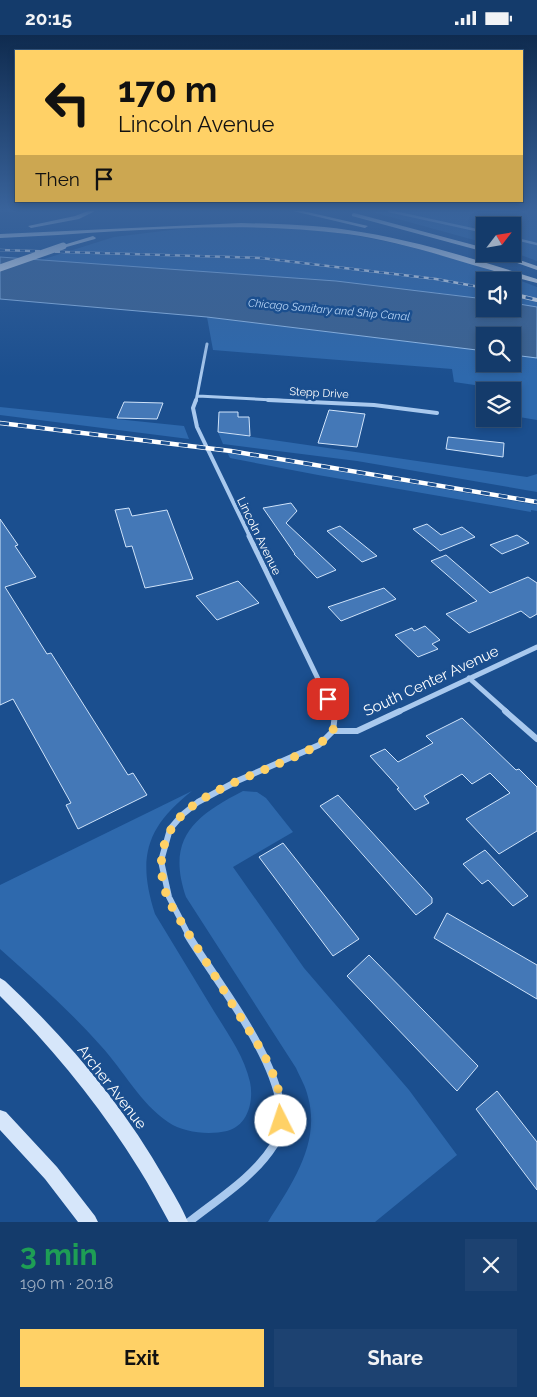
<!DOCTYPE html>
<meta charset="utf-8">
<style>
:root{--surface:#143b6b;--page:#1d4271;--text:#f1f3f6;--muted:#9dadc1;--line:#33557e;--accent:#ffd166}
body{margin:0;font-family:Raleway,sans-serif;background:var(--page);color:var(--text);height:100vh;display:flex;flex-direction:column;font-size:19px;white-space:nowrap}
*{box-sizing:border-box;margin:0}
p{font-size:16px;color:var(--muted)}
.icon{flex:none;width:28px;height:28px;fill:none;stroke:currentColor;stroke-width:2;stroke-linecap:round;stroke-linejoin:round}
.map{position:relative;height:1187px;overflow:hidden}
.details{display:flex;flex-direction:column;background:var(--surface);flex:1}
.details>*{flex:none}
.hud{position:absolute;left:15px;top:15px;width:508px;height:152px;border-radius:0px;box-shadow:0 2px 8px #0003,0 0 0 1px var(--line);background:#ffd166;color:#111;overflow:hidden}
.needle{width:32px;rotate:59deg}
.fabs{position:absolute;left:476px;top:182px;display:grid;gap:10px}
.fabs a{display:grid;place-items:center;width:45px;height:45px;border-radius:0px;background:var(--surface);box-shadow:0 2px 8px #0003,0 0 0 1px var(--line);font-size:25px}
.pin{position:absolute;display:grid;place-items:center;width:42px;height:42px;color:#fff;margin:-21px;border-radius:10px;box-shadow:0 2px 8px #0006}
.me{position:absolute;width:55px;margin:-28px;rotate:356deg;stroke-linejoin:round;filter:drop-shadow(0 0 4px #0008)}
.turn{display:flex;align-items:center;gap:18px;height:105px;padding:0 20px;font-size:22px}
.turn .icon{width:65px;height:65px;stroke-width:2.5}
.turn b{display:block;font-size:35px;line-height:42px}
.then{display:flex;align-items:center;height:48px;padding:0 20px;background:#0003;gap:10px;font-size:19px}
.round{display:grid;place-items:center;flex:none;width:52px;height:52px;border-radius:0px;background:var(--page)}
.overview{display:flex;align-items:center;justify-content:space-between;height:85px;padding:0 20px}
h1{font-size:30px;font-weight:700;line-height:38px;color:#1e9e55}
.cta{display:flex;gap:10px;margin-top:auto;padding:10px 20px}
.cta a{flex:1;height:58px;border-radius:0px;background:var(--accent);color:#111;font-size:20px;font-weight:700;line-height:58px;text-align:center}
.cta a+a{background:var(--page);color:var(--text)}
.status{display:flex;justify-content:space-between;align-items:center;height:35px;padding:0 25px;background:var(--surface);direction:ltr}
.status svg{height:14px;fill:currentColor}
.map>svg:first-child{display:block}
.green{fill:#2e69ad}
.water{fill:#3c6290;stroke:#9cc4f0}
.building{fill:#4478b7;stroke:#cfe3fa}
.lines{fill:none;stroke-linecap:round;stroke-linejoin:round}
.street-far5{stroke:#a9c9ee;stroke-width:2.5}
.street-far4{stroke:#a9c9ee;stroke-width:3}
.street-far3{stroke:#a9c9ee;stroke-width:4}
.street-far2{stroke:#a9c9ee;stroke-width:5}
.street-far1{stroke:#a9c9ee;stroke-width:6}
.street{stroke:#a9c9ee;stroke-width:8}
.secondary{fill:#d6e6fa;fill-rule:evenodd}
.highway{fill:#fff;fill-rule:evenodd}
.rail-far2-casing{stroke:#fff;stroke-width:2.5}
.rail-far1-casing{stroke:#fff;stroke-width:4}
.rail-casing{stroke:#fff;stroke-width:4.5}
.rail-far2{stroke:#1b4f8f;stroke-width:2;stroke-dasharray:5;stroke-linecap:butt}
.rail-far1{stroke:#1b4f8f;stroke-width:2.5;stroke-dasharray:7;stroke-linecap:butt}
.rail{stroke:#1b4f8f;stroke-width:3;stroke-dasharray:9;stroke-linecap:butt}
.highway-bridge{stroke:#fff;stroke-width:7}
.route{stroke:#ffd166;stroke-width:9;stroke-dasharray:0 16.2}
.labels{text-anchor:middle;dominant-baseline:central;stroke-width:5;stroke-linejoin:round;paint-order:stroke}
.far-water-label{font-size:11px;font-style:italic;fill:#b5d3f5;stroke:#1b4f8f}
.far-street-label{font-size:11px;fill:#fff;stroke:#1b4f8f}
.street-label{font-size:12px;fill:#fff;stroke:#1b4f8f}
.near-street-label{font-size:15px;fill:#fff;stroke:#1b4f8f}
</style>
<div class="status"><b>20:15</b><svg viewBox="0 0 49 12"><path d="M0 12V9h3v3zM5 12V6h3v6zM10 12V3h3v9zM15 12V0h3v12zM26 1h20v11H26zM47 4h2v5h-2z"/></svg></div>
<div class="map">
<svg width="537" height="1187" viewBox="0 0 537 1187">
<rect width="100%" height="100%" fill="#1b4f8f"/>
<path class="green" d="M369,176H537V226L513,217L512,191H485V208Z
M212,192C251,192 291,192 331,197C399,206 473,227 537,252V272L513,268L512,246H485V264L439,258L41,225L114,202L179,194Z
M207,282L485,316V329H512L513,320L537,323V385L513,381L512,356H494L495,353L454,347L452,334L213,315Z
M0,372L184,391L189,404L0,380Z
M218,397L527,442L537,439V457L357,426L223,409Z
M227,417L537,470V476L531,475V477L318,440L230,423Z
M192,756C146,792 137,823 155,879C174,910 193,942 212,973C226,996 244,1020 250,1047C254,1066 248,1091 227,1096C209,1100 184,1098 168,1087C140,1068 124,1036 101,1011C70,976 35,945 0,914V850Z
M243,756L257,757L266,763L293,797L233,832L304,933L409,1055L457,1120L375,1187H268C291,1150 321,1109 308,1062C306,1052 300,1042 296,1033L186,862C166,804 194,781 243,756Z"/>
<path class="water" d="M0,222L336,246L485,264V274H512L513,268L537,272V323L513,320L512,301H485V316L207,282L0,264Z"/>
<path class="building" d="M124,367L163,368L157,384L117,383Z
M329,375L365,379L357,412L318,408Z
M219,377H238V382H249L250,401L218,397Z
M448,402L504,408L503,422L446,414Z
M291,468L297,476L286,488L336,535L317,543L294,519H295L263,473Z
M129,473L132,481L167,475L193,544L145,553L132,511L126,512L115,475Z
M0,484L18,510L15,511L36,542L5,552L47,619L51,618L128,740L133,738L147,760L78,794L66,770L71,768L13,664L0,670Z
M427,489L441,500L462,492L475,502L440,516L413,494Z
M340,491L361,508L377,521L362,527L327,496Z
M517,500L529,508L502,519L490,510Z
M446,520L490,558L528,542L537,548V579L530,583L521,576L469,598L446,579L477,566L431,526Z
M238,546L259,568L217,585L196,561Z
M384,553L396,564L341,586L328,572Z
M425,591L440,605L432,609L438,614L418,622L395,600L412,593L414,596Z
M462,683L516,735L519,734L537,752V796L499,819L466,784L510,758L490,738L472,749L462,739L424,761L429,768L415,775L397,754L399,753L370,721L385,714L398,727L433,708L426,701Z
M338,760L432,863V868L416,880L320,771Z
M283,808L359,904L333,921L259,822Z
M485,815L528,861L513,871L488,845L482,849L463,829Z
M447,878L537,930V964L434,903Z
M369,920L478,1031L457,1056L347,941Z
M497,1056L537,1107V1155L476,1074Z"/>
<g class="lines">
<path class="street-far5" d="M389,176L485,197
M512,203L537,209"/>
<path class="street-far4" d="M198,361L293,366
M196,366L207,309"/>
<path class="street-far3" d="M196,365L193,373L197,392L250,502
M268,365L374,370L437,378"/>
<path class="street-far2" d="M249,501L334,677
M469,643L507,677
M398,677L537,612"/>
<path class="street-far1" d="M505,676L537,704
M333,696L335,679L333,676
M189,901L169,862L161,826L170,794L182,780L198,767L237,746L319,710L333,696H357L400,676"/>
<path class="street" d="M188,900C215,946 308,1057 274,1110C254,1142 218,1164 189,1187"/>
<path class="secondary" d="M0,943L5,946C67,1004 123,1070 165,1144C173,1158 182,1172 188,1187H169C159,1169 150,1151 139,1134C100,1071 53,1013 0,961Z
M0,1075L6,1077L57,1132L95,1181L98,1187H78L45,1144L0,1095Z"/>
<path class="highway" d="M88,176H95L79,184L31,193L28,191L75,181Z
M293,176H303L368,191L365,193Z
M354,178L485,213V217L352,181V179Z
M241,188C277,189 312,190 348,195C412,204 475,224 537,244V248C474,232 412,208 347,199C232,184 115,198 0,203V199Z
M93,201L96,203L95,204L63,213L60,211Z
M492,219H502L537,231V235Z"/>
<defs>
<path id="rail-far2" d="M0,215L261,223L436,244L485,253"/>
<path id="rail-far1" d="M512,259L537,265"/>
<path id="rail" d="M0,388L231,416L537,467"/>
</defs>
<use href="#rail-far2" class="rail-far2-casing"/>
<use href="#rail-far1" class="rail-far1-casing"/>
<use href="#rail" class="rail-casing"/>
<use href="#rail-far2" class="rail-far2"/>
<use href="#rail-far1" class="rail-far1"/>
<use href="#rail" class="rail"/>
<path class="highway-bridge" d="M0,233L63,211"/>
</g>
<linearGradient id="sky" x2="0" y2="1"><stop stop-color="#0f2b4f"/><stop offset="0.51" stop-color="#39639b"/><stop offset="1" stop-color="#39639b" stop-opacity="0"/></linearGradient>
<rect width="537" height="342" fill="url(#sky)"/>
<g class="lines">
<path class="route" d="M281,1086C285,1044 256,1007 234,972C220,949 205,925 190,901C182,887 169,871 165,855C157,827 162,802 181,781C211,750 278,733 316,711C322,708 328,701 333,696L335,679L328,664"/>
</g>
<g class="labels">
<g class="far-water-label">
<text transform="translate(329 275) rotate(5)">Chicago Sanitary and Ship Canal</text>
</g>
<g class="far-street-label">
<text transform="translate(319 358) rotate(3)">Stepp Drive</text>
</g>
<g class="street-label">
<text transform="translate(259 501) rotate(64)">Lincoln Avenue</text>
</g>
<g class="near-street-label">
<text transform="translate(431 646) rotate(-25)">South Center Avenue</text>
<text transform="translate(112 1052) rotate(52)">Archer Avenue</text>
</g>
</g>
</svg>
<div class="fabs">
<a><svg class="needle" viewBox="-14 -14 28 28"><path d="M0-13l5 13h-10z" fill="#e53935"/><path d="M0 13l5-13h-10z" fill="#9dadc1"/></svg></a>
<a><svg class="icon" aria-label="sound" viewBox="0 0 24 24"><path d="M4 9h4l5-4v14l-5-4H4zM17 9q2 3 0 6"/></svg></a>
<a><svg class="icon" aria-label="search" viewBox="0 0 24 24"><circle cx="10" cy="10" r="6"/><path d="M15 15l6 6"/></svg></a>
<a><svg class="icon" aria-label="layers" viewBox="0 0 24 24"><path d="M12 4l9 5-9 5-9-5zM3 14l9 5 9-5"/></svg></a>
</div>
<div class="pin" style="left:328px;top:664px;background:#d93025"><svg class="icon" aria-label="arrive" viewBox="0 0 24 24"><path d="M6 21V4h12l-3 4 3 4H6"/></svg></div>
<svg class="me" style="left:281px;top:1086px" viewBox="-20 -20 40 40"><circle r="19" fill="#fff"/><path d="M0-13L10 11 0 6-10 11z" fill="#ffd166"/></svg>
<div class="hud">
<div class="turn"><svg class="icon" aria-label="left" viewBox="0 0 24 24"><path d="M17 20v-9H6M10 6l-5 5 5 5"/></svg><div><b>170 m</b>Lincoln Avenue</div></div>
<div class="then">Then<svg class="icon" aria-label="arrive" viewBox="0 0 24 24"><path d="M6 21V4h12l-3 4 3 4H6"/></svg></div>
</div>
</div>
<section class="details">
<div class="overview"><div><h1>3 min</h1><p>190 m · 20:18</p></div><a class="round"><svg class="icon" aria-label="close" viewBox="0 0 24 24"><path d="M6 6l12 12M18 6L6 18"/></svg></a></div>
<div class="cta"><a>Exit</a><a>Share</a></div>
</section>
